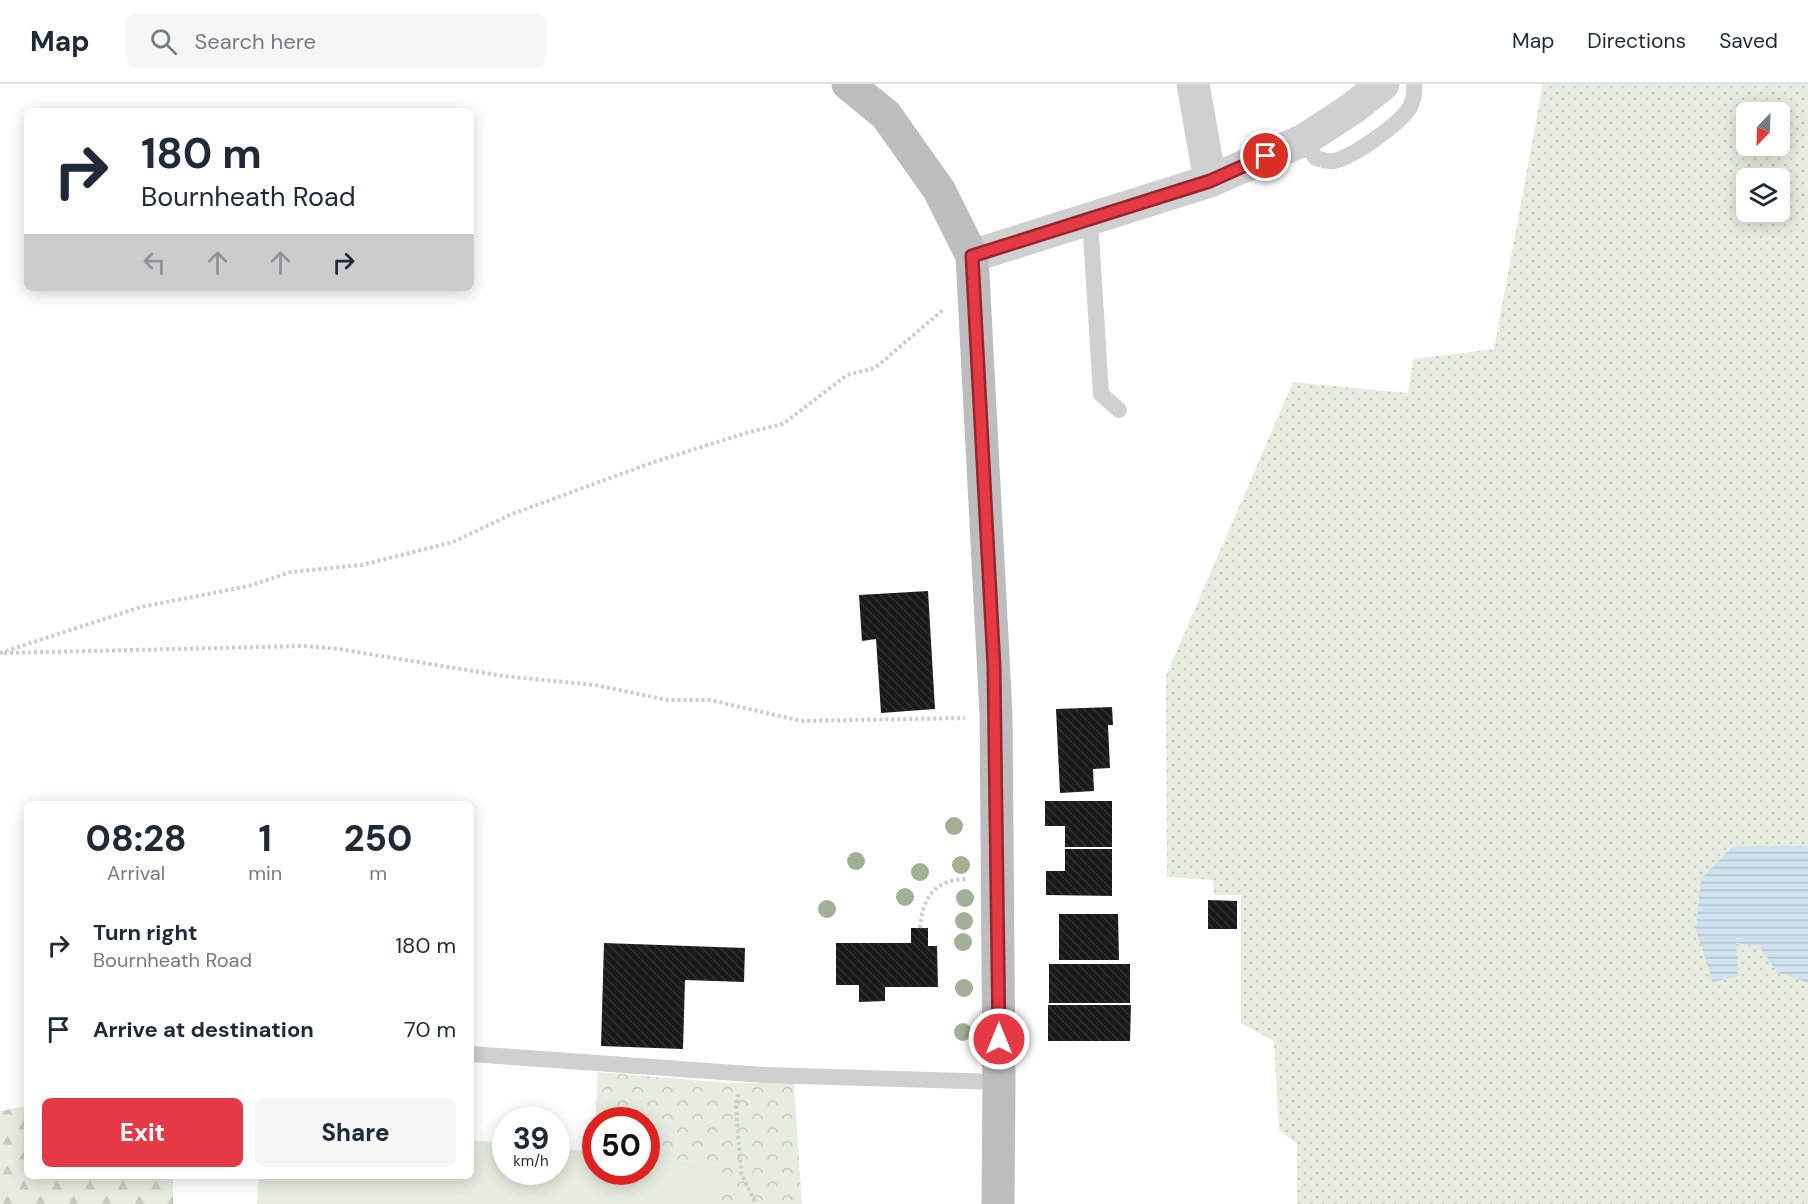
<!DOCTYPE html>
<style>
:root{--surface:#fff;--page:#f6f6f7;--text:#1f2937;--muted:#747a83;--line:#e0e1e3;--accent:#e63946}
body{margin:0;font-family:"DM Sans",sans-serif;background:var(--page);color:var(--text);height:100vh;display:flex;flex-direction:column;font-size:22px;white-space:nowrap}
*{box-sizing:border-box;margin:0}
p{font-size:20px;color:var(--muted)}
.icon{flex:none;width:33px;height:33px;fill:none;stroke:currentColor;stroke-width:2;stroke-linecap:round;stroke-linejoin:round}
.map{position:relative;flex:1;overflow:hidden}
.side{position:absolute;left:24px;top:717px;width:450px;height:378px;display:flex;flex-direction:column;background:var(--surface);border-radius:9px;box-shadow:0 3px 15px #0003}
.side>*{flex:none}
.hud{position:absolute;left:24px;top:24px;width:450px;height:183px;border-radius:9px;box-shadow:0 3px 15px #0003;background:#fff;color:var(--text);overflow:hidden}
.needle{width:39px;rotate:203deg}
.tools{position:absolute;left:1736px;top:18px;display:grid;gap:12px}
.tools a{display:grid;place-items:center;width:54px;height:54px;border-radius:9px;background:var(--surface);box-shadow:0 3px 15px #0003;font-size:30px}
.speed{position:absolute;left:492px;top:1023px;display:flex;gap:12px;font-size:30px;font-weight:700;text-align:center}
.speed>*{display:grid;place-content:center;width:78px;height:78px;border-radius:50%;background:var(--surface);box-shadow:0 3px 15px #0003;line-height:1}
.speed small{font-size:15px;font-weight:400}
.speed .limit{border:9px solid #d22;background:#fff;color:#111}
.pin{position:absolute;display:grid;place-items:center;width:51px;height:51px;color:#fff;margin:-26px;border:3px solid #fff;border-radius:50%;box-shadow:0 2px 6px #0007}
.me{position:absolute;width:66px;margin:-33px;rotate:0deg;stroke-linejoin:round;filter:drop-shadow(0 0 4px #0008)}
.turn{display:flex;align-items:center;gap:21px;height:126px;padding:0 18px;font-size:27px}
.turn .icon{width:78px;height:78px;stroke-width:2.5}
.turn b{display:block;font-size:42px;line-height:51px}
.lanes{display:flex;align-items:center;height:57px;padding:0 18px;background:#0003;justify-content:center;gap:30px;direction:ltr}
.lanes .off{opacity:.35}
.eta{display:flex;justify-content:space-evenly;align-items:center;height:102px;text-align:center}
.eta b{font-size:36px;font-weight:800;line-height:42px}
.cta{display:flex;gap:12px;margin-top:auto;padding:12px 18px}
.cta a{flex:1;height:69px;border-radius:9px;background:var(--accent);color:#fff;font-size:24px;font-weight:800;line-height:69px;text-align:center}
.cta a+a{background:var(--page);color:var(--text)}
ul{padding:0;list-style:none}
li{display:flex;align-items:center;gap:18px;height:84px;padding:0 18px}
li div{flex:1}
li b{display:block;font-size:22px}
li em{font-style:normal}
header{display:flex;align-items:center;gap:36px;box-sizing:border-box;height:84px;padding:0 30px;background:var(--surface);border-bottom:2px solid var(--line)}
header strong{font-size:28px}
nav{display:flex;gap:33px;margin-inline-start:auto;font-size:21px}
.search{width:420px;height:54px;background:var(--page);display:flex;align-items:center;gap:15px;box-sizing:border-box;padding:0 21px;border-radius:9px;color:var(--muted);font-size:22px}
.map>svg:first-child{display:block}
.grass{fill:url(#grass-dots);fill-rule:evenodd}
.forest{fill:url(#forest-firs)}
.park{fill:url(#park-crowns)}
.garden{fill:#e6ecdf}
.water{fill:url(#water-rules)}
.building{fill:url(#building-back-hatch)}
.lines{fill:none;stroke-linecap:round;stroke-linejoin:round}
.path{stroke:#cdcdcd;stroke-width:4;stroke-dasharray:3 3;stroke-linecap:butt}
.service{stroke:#d0d0d0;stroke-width:16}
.minor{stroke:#d0d0d0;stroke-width:33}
.secondary{stroke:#bdbdbd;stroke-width:33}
.tree{fill:#a2b095}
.route-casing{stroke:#96252e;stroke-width:15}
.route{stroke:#e63946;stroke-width:10}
</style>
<header>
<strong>Map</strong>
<div class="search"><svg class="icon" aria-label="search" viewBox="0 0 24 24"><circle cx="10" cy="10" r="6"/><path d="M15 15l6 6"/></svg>Search here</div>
<nav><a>Map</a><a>Directions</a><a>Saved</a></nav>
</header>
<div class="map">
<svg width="1808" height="1120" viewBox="0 0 1808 1120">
<defs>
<pattern id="grass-dots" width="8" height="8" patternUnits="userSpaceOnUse" patternTransform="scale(1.5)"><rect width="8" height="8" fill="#e6ecdf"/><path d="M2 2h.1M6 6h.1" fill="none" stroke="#c6cbc0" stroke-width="1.8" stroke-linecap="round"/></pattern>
<pattern id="forest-firs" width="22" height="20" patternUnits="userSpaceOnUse" patternTransform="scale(1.5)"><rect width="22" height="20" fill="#e6ecdf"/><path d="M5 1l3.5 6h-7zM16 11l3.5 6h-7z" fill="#c6cbc0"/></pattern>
<pattern id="park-crowns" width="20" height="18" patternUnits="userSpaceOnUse" patternTransform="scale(1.5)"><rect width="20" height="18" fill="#e6ecdf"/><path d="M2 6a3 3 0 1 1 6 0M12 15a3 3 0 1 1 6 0" fill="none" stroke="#c6cbc0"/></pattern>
<pattern id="water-rules" width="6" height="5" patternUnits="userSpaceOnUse" patternTransform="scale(1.5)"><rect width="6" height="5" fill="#cfe2ee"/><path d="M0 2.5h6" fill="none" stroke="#b2c2cd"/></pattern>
<pattern id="building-back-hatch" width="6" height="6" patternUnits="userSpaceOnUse" patternTransform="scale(1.5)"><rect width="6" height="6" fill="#1a1a1a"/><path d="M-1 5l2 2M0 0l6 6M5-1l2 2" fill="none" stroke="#333"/></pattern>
</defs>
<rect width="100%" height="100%" fill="#fff"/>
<path class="grass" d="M1543,0H1808V1120H1297V1060L1279,1046L1274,957L1241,939V811H1214L1213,796L1167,793L1166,592L1293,298L1408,309L1413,275L1494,265ZM1746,28H1779V62H1746ZM1746,94H1779V128H1746Z"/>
<path class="forest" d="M27,1022V1092H173V1120H0V1027Z"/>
<path class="park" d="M598,988L729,999H794L802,1120H718L721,1080L647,1073L646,1036H596L595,1068H594Z"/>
<path class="garden" d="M471,1056L505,1059L506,1088H556L557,1064L595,1068L596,1088H646L647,1073L723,1080L719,1120H257L259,1092H471Z"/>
<path class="water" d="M1802,762L1808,764V899L1777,888L1759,862L1736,859L1738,892L1713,898L1696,846L1701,795L1732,763Z"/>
<path class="building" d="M928,507L935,625L881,629L876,555L862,557L859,511Z
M1112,623L1113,641H1108L1110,684L1093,685L1094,707L1060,709L1056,625Z
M1045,717H1112V763H1065V742H1045Z
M1065,765H1112V812L1046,811V787H1065Z
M1208,816L1237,817V845H1208Z
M1059,830H1118L1119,876H1059Z
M911,844H928V862H937L938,903H885V917L859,918V901H836V859H911Z
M604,859L745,864L744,898L685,896L683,965L601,962Z
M1049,880H1130V919H1049Z
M1048,921H1131L1130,957H1048Z"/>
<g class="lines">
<path class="path" d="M0,569L141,523L249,502L291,488L362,481L453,458L512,430L651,379L749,348L783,340L847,291L875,284L944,225
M4,569L303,562L339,565L503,592L595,601L668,616H710L801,637L965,634
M920,844C923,813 934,796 967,795
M738,1010L736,1023L741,1089L756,1120"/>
<path class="service" d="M1304,56L1316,74C1322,76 1328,78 1334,77C1353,73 1400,40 1410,23C1414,15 1415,9 1414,0
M1090,135L1101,310L1119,326
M471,970L765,991L999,998"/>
<path class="minor" d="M1193,0L1210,97
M972,172L1210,97L1304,56L1353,24L1383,0"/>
<path class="secondary" d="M848,0L886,31L939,106L972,172L996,630L999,998L998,1120"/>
</g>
<g class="tree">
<circle cx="954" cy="742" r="9"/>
<circle cx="856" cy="777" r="9"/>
<circle cx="961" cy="781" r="9"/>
<circle cx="920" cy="788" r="9"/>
<circle cx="905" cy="813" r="9"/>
<circle cx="965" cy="814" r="9"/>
<circle cx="827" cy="825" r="9"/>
<circle cx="964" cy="837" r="9"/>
<circle cx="963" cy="858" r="9"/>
<circle cx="964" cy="904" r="9"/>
<circle cx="963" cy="948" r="9"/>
</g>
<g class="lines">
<defs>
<path id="route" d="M999,955L994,583L972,172L1210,97L1266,72"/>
</defs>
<use href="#route" class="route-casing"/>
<use href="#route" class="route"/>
</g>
</svg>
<div class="tools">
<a><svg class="needle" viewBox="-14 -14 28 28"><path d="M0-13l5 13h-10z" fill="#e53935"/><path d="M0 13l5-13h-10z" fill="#747a83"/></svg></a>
<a><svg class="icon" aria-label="layers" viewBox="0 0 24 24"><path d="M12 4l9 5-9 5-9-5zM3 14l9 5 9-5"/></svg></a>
</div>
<div class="speed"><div>39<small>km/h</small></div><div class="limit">50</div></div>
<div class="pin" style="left:1266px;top:72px;background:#d93025"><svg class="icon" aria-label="arrive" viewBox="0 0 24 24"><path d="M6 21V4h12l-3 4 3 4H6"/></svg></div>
<svg class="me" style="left:999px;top:955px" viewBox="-20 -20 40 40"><circle r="17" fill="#e63946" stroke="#fff" stroke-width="3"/><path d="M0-11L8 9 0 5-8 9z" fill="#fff"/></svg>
<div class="hud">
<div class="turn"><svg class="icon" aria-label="right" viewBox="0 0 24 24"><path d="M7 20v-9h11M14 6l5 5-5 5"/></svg><div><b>180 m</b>Bournheath Road</div></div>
<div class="lanes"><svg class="icon off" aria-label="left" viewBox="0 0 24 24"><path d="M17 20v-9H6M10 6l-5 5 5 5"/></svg><svg class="icon off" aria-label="ahead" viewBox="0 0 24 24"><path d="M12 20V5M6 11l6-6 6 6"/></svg><svg class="icon off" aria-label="ahead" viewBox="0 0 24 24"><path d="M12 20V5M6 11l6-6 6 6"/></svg><svg class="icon" aria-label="right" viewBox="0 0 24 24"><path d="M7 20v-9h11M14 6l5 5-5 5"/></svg></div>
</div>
<section class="side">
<div class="eta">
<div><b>08:28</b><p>Arrival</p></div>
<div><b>1</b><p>min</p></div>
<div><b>250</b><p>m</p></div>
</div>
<ul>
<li><svg class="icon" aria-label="right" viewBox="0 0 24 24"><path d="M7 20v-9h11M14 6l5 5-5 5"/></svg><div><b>Turn right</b><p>Bournheath Road</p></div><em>180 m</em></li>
<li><svg class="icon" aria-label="arrive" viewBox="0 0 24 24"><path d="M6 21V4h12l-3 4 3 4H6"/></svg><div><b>Arrive at destination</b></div><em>70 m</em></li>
</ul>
<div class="cta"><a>Exit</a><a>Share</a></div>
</section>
</div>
